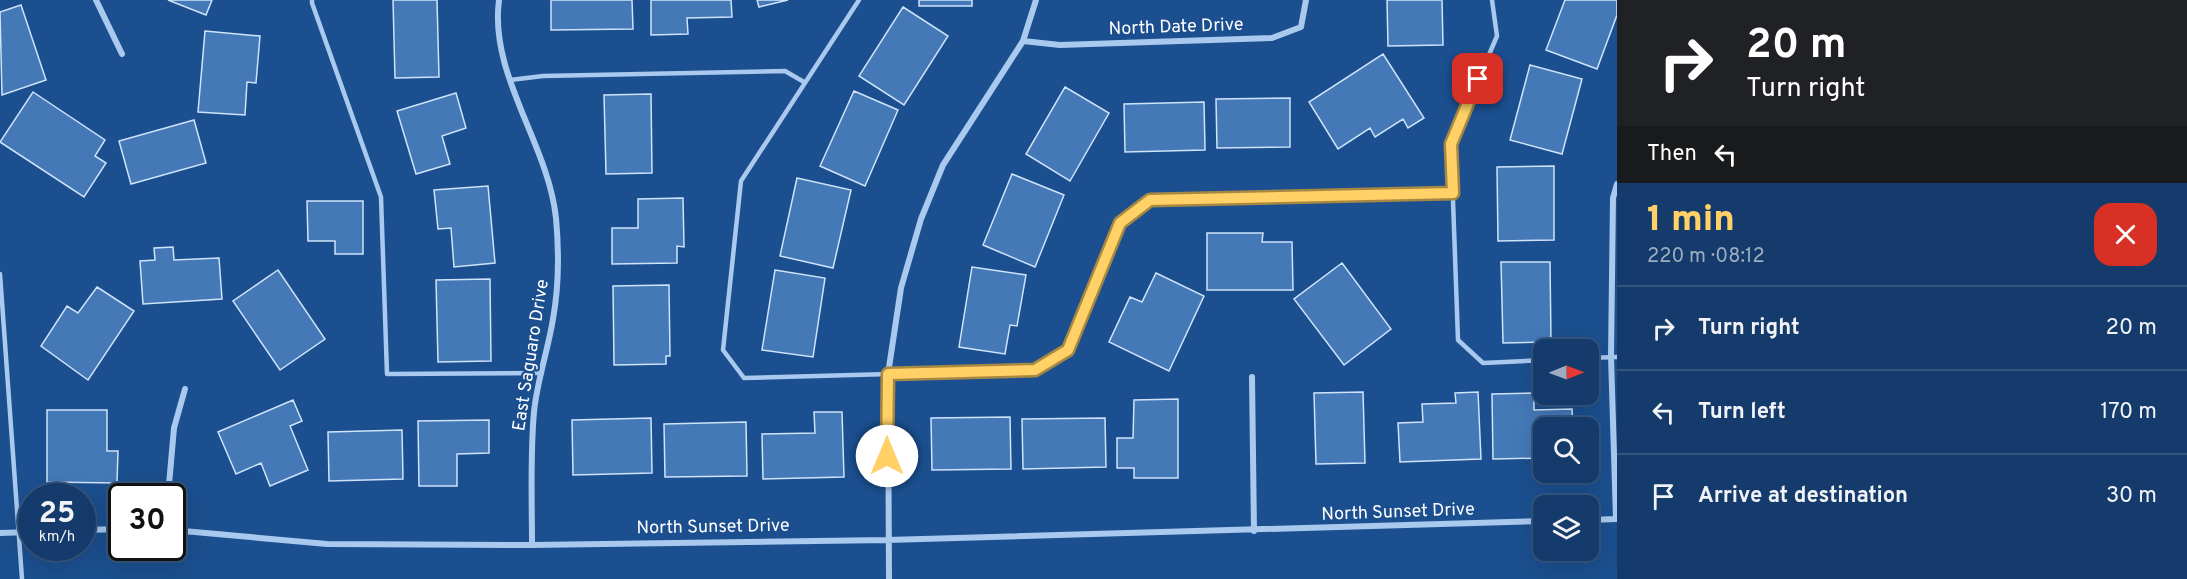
<!DOCTYPE html>
<meta charset="utf-8">
<style>
body{margin:0;font-family:Overpass,sans-serif;background:#1d4271;color:#f1f3f6;height:100vh;display:flex;flex-direction:column;font-size:22px;white-space:nowrap}
*{box-sizing:border-box;margin:0}
p{font-size:20px;color:#9dadc1}
.icon{flex:none;width:33px;height:33px;fill:none;stroke:currentColor;stroke-width:2;stroke-linecap:round;stroke-linejoin:round}
.map{position:relative;flex:1;overflow:hidden}
.drawer{display:flex;flex-direction:column;background:#143b6b;width:570px}
.drawer>*{flex:none}
.top-card{background:#202124;color:#fff;overflow:hidden}
.needle{width:39px;rotate:89deg}
.tools{position:absolute;left:1533px;top:339px;display:grid;gap:12px}
.tools a{display:grid;place-items:center;width:66px;height:66px;border-radius:12px;background:#143b6b;box-shadow:0 6px 24px #0002,0 0 0 2px #33557e;font-size:30px}
.speed{position:absolute;left:18px;top:483px;display:flex;gap:12px;font-size:30px;font-weight:700;text-align:center}
.speed>*{display:grid;place-content:center;width:78px;height:78px;border-radius:50%;background:#143b6b;box-shadow:0 6px 24px #0002,0 0 0 2px #33557e;line-height:1}
.speed small{font-size:15px;font-weight:400}
.speed .limit{border:3px solid #111;border-radius:9px;background:#fff;color:#111}
.pin{position:absolute;display:grid;place-items:center;width:51px;height:51px;color:#fff;margin:-26px;border-radius:12px;box-shadow:0 3px 9px #0006}
.me{position:absolute;width:66px;margin:-33px;rotate:0deg;stroke-linejoin:round;filter:drop-shadow(0 0 4px #0008)}
.turn{display:flex;align-items:center;gap:21px;height:126px;padding:0 30px;font-size:27px}
.turn .icon{width:78px;height:78px;stroke-width:2.5}
.turn b{display:block;font-size:42px;line-height:51px}
.then{display:flex;align-items:center;height:57px;padding:0 30px;background:#0003;gap:12px;font-size:22px}
.round{display:grid;place-items:center;flex:none;width:63px;height:63px;border-radius:18px;background:#1d4271}
.head{display:flex;align-items:center;justify-content:space-between;height:102px;padding:0 30px}
h1{font-size:36px;font-weight:800;line-height:45px;color:#ffd166}
ul{padding:0;list-style:none}
li{display:flex;align-items:center;gap:18px;height:84px;padding:0 30px;border-top:2px solid #33557e}
li div{flex:1}
li b{display:block;font-size:22px}
li em{font-style:normal}
main{display:flex;flex:1;min-height:0}
.map>svg:first-child{display:block}
</style>
<main>
<div class="map">
<svg width="1617" height="579" viewBox="0 0 1617 579">
<rect width="100%" height="100%" fill="#1b4f8f"/>
<path fill="#4478b7" stroke="#cfe3fa" stroke-width="1.5" d="M 168,0 L 212,0 L 206,15 Z
M 393,0 L 437,0 L 439,77 L 395,78 Z
M 551,0 L 632,0 L 633,29 L 551,30 Z
M 651,0 L 731,0 L 732,17 L 687,18 L 688,34 L 651,35 Z
M 757,0 L 788,0 L 759,7 Z
M 919,0 L 972,0 L 972,6 L 919,6 Z
M 1387,0 L 1442,0 L 1443,45 L 1388,46 Z
M 1565,0 L 1617,0 L 1617,15 L 1597,69 L 1546,50 Z
M 21,5 L 46,80 L 2,95 L 0,12 Z
M 903,7 L 948,36 L 904,105 L 859,76 Z
M 205,31 L 260,36 L 256,83 L 247,82 L 245,115 L 198,112 Z
M 1383,54 L 1424,118 L 1408,128 L 1403,119 L 1375,137 L 1370,128 L 1338,149 L 1309,102 Z
M 1530,65 L 1582,79 L 1562,154 L 1510,140 Z
M 1065,87 L 1109,113 L 1070,181 L 1026,154 Z
M 854,91 L 898,110 L 865,186 L 820,166 Z
M 33,92 L 105,140 L 95,156 L 106,163 L 84,197 L 0,142 Z
M 456,93 L 466,128 L 442,136 L 450,164 L 416,174 L 397,111 Z
M 651,94 L 652,173 L 606,174 L 604,95 Z
M 1290,98 L 1290,147 L 1217,148 L 1216,99 Z
M 1204,102 L 1205,150 L 1125,152 L 1124,104 Z
M 194,120 L 206,163 L 131,184 L 119,141 Z
M 1554,166 L 1554,240 L 1498,241 L 1497,167 Z
M 1012,174 L 1064,195 L 1035,267 L 983,245 Z
M 797,178 L 851,190 L 833,268 L 780,256 Z
M 488,186 L 495,263 L 454,267 L 451,228 L 438,229 L 434,190 Z
M 683,198 L 684,247 L 677,246 L 677,263 L 612,264 L 612,228 L 638,228 L 638,199 Z
M 307,201 L 363,201 L 363,254 L 335,254 L 335,241 L 308,241 Z
M 1207,233 L 1263,233 L 1262,242 L 1292,242 L 1293,290 L 1207,290 Z
M 173,247 L 174,260 L 219,258 L 222,299 L 143,304 L 140,261 L 155,260 L 154,248 Z
M 1501,262 L 1550,262 L 1551,342 L 1503,343 Z
M 1342,263 L 1391,329 L 1344,365 L 1294,299 Z
M 972,267 L 1026,275 L 1017,326 L 1010,325 L 1005,354 L 959,347 Z
M 278,270 L 325,339 L 280,370 L 233,301 Z
M 775,270 L 825,278 L 813,357 L 762,350 Z
M 1156,273 L 1204,296 L 1169,371 L 1109,342 L 1130,297 L 1142,302 Z
M 490,279 L 491,361 L 438,362 L 436,280 Z
M 669,285 L 670,356 L 666,356 L 666,364 L 614,365 L 613,286 Z
M 97,287 L 134,311 L 88,380 L 41,346 L 67,306 L 78,313 Z
M 1363,392 L 1365,463 L 1316,464 L 1314,393 Z
M 1478,392 L 1481,459 L 1400,462 L 1398,423 L 1423,422 L 1422,404 L 1456,403 L 1455,393 Z
M 1534,393 L 1534,410 L 1572,409 L 1573,428 L 1544,428 L 1544,458 L 1493,459 L 1492,394 Z
M 1178,399 L 1178,478 L 1134,478 L 1134,468 L 1117,468 L 1117,438 L 1133,438 L 1134,400 Z
M 293,400 L 302,421 L 290,426 L 308,470 L 270,486 L 261,463 L 236,474 L 218,432 Z
M 47,410 L 107,410 L 107,451 L 118,451 L 117,483 L 47,482 Z
M 814,412 L 842,412 L 844,477 L 763,479 L 762,434 L 815,433 Z
M 1010,417 L 1011,469 L 932,470 L 931,418 Z
M 651,418 L 652,473 L 573,475 L 572,420 Z
M 1105,418 L 1106,467 L 1023,469 L 1022,419 Z
M 489,420 L 489,453 L 457,454 L 457,486 L 419,486 L 418,421 Z
M 746,422 L 747,476 L 665,477 L 664,424 Z
M 402,430 L 403,479 L 329,481 L 328,432 Z"/>
<g fill="none" stroke-linecap="round" stroke-linejoin="round">
<path stroke="#a9c9ee" stroke-width="4.5" d="M 312,0 L 312,3 L 381,197 L 387,374 L 542,373
M 859,0 L 741,181 L 723,350 L 744,378 L 1035,370 L 1068,350 L 1121,223 L 1150,200 L 1453,193
M 1492,0 L 1497,36 L 1451,144 L 1458,340 L 1483,363 L 1544,360
M 510,80 L 543,76 L 785,71 L 804,82
M 0,274 L 22,579
M 1588,358 L 1617,357"/>
<path stroke="#a9c9ee" stroke-width="6" d="M 96,0 L 122,54
M 499,0 C 489,75 548,143 556,218 C 559,251 559,286 553,319 C 548,350 537,381 534,412 C 530,456 532,501 532,545
M 1023,41 L 1060,45 L 1272,38 L 1301,27 L 1306,0
M 1252,377 L 1254,531
M 168,496 L 174,428 L 185,389
M 1616,519 L 1611,357 L 1613,198 L 1617,184
M 1588,520 L 1617,519
M 82,530 L 122,529
M 172,530 L 327,544 L 532,545 L 887,540 L 1544,521
M 0,533 L 32,532
M 889,579 L 888,374 L 901,288 L 921,219 L 943,165 L 1023,41 L 1036,0"/>
</g>
<g fill="none" stroke-linecap="round" stroke-linejoin="round">
<g stroke="#a68842" stroke-width="15">
<path id="route" d="M 887,456 L 888,374 L 1035,370 L 1068,350 L 1120,223 L 1150,200 L 1453,193 L 1451,144 L 1478,79"/>
</g>
<use href="#route" stroke="#ffd166" stroke-width="10"/>
</g>
<g text-anchor="middle" stroke-width="4.5" stroke-linejoin="round" paint-order="stroke">
<g font-size="18" fill="#fff" stroke="#1b4f8f">
<text transform="translate(1176 26) rotate(-2)" y="6">North Date Drive</text>
<text transform="translate(530 355) rotate(-81)" y="6">East Saguaro Drive</text>
<text transform="translate(1398 511) rotate(-2)" y="6">North Sunset Drive</text>
<text transform="translate(713 526) rotate(-1)" y="6">North Sunset Drive</text>
</g>
</g>
</svg>
<div class="tools">
<a><svg class="needle" viewBox="-14 -14 28 28"><path d="M0-13l5 13h-10z" fill="#e53935"/><path d="M0 13l5-13h-10z" fill="#9dadc1"/></svg></a>
<a><svg class="icon" aria-label="search" viewBox="0 0 24 24"><circle cx="10" cy="10" r="6"/><path d="M15 15l6 6"/></svg></a>
<a><svg class="icon" aria-label="layers" viewBox="0 0 24 24"><path d="M12 4l9 5-9 5-9-5zM3 14l9 5 9-5"/></svg></a>
</div>
<div class="speed"><div>25<small>km/h</small></div><div class="limit">30</div></div>
<div class="pin" style="left:1478px;top:79px;background:#d93025"><svg class="icon" aria-label="arrive" viewBox="0 0 24 24"><path d="M6 21V4h12l-3 4 3 4H6"/></svg></div>
<svg class="me" style="left:887px;top:456px" viewBox="-20 -20 40 40"><circle r="19" fill="#fff"/><path d="M0-13L10 11 0 6-10 11z" fill="#ffd166"/></svg>
</div>
<section class="drawer">
<div class="top-card">
<div class="turn"><svg class="icon" aria-label="right" viewBox="0 0 24 24"><path d="M7 20v-9h11M14 6l5 5-5 5"/></svg><div><b>20 m</b>Turn right</div></div>
<div class="then">Then<svg class="icon" aria-label="left" viewBox="0 0 24 24"><path d="M17 20v-9H6M10 6l-5 5 5 5"/></svg></div>
</div>
<div class="head"><div><h1>1 min</h1><p>220 m · 08:12</p></div><a class="round" style="background:#d93025;color:#fff"><svg class="icon" aria-label="close" viewBox="0 0 24 24"><path d="M6 6l12 12M18 6L6 18"/></svg></a></div>
<ul>
<li><svg class="icon" aria-label="right" viewBox="0 0 24 24"><path d="M7 20v-9h11M14 6l5 5-5 5"/></svg><div><b>Turn right</b></div><em>20 m</em></li>
<li><svg class="icon" aria-label="left" viewBox="0 0 24 24"><path d="M17 20v-9H6M10 6l-5 5 5 5"/></svg><div><b>Turn left</b></div><em>170 m</em></li>
<li><svg class="icon" aria-label="arrive" viewBox="0 0 24 24"><path d="M6 21V4h12l-3 4 3 4H6"/></svg><div><b>Arrive at destination</b></div><em>30 m</em></li>
</ul>
</section>
</main>
